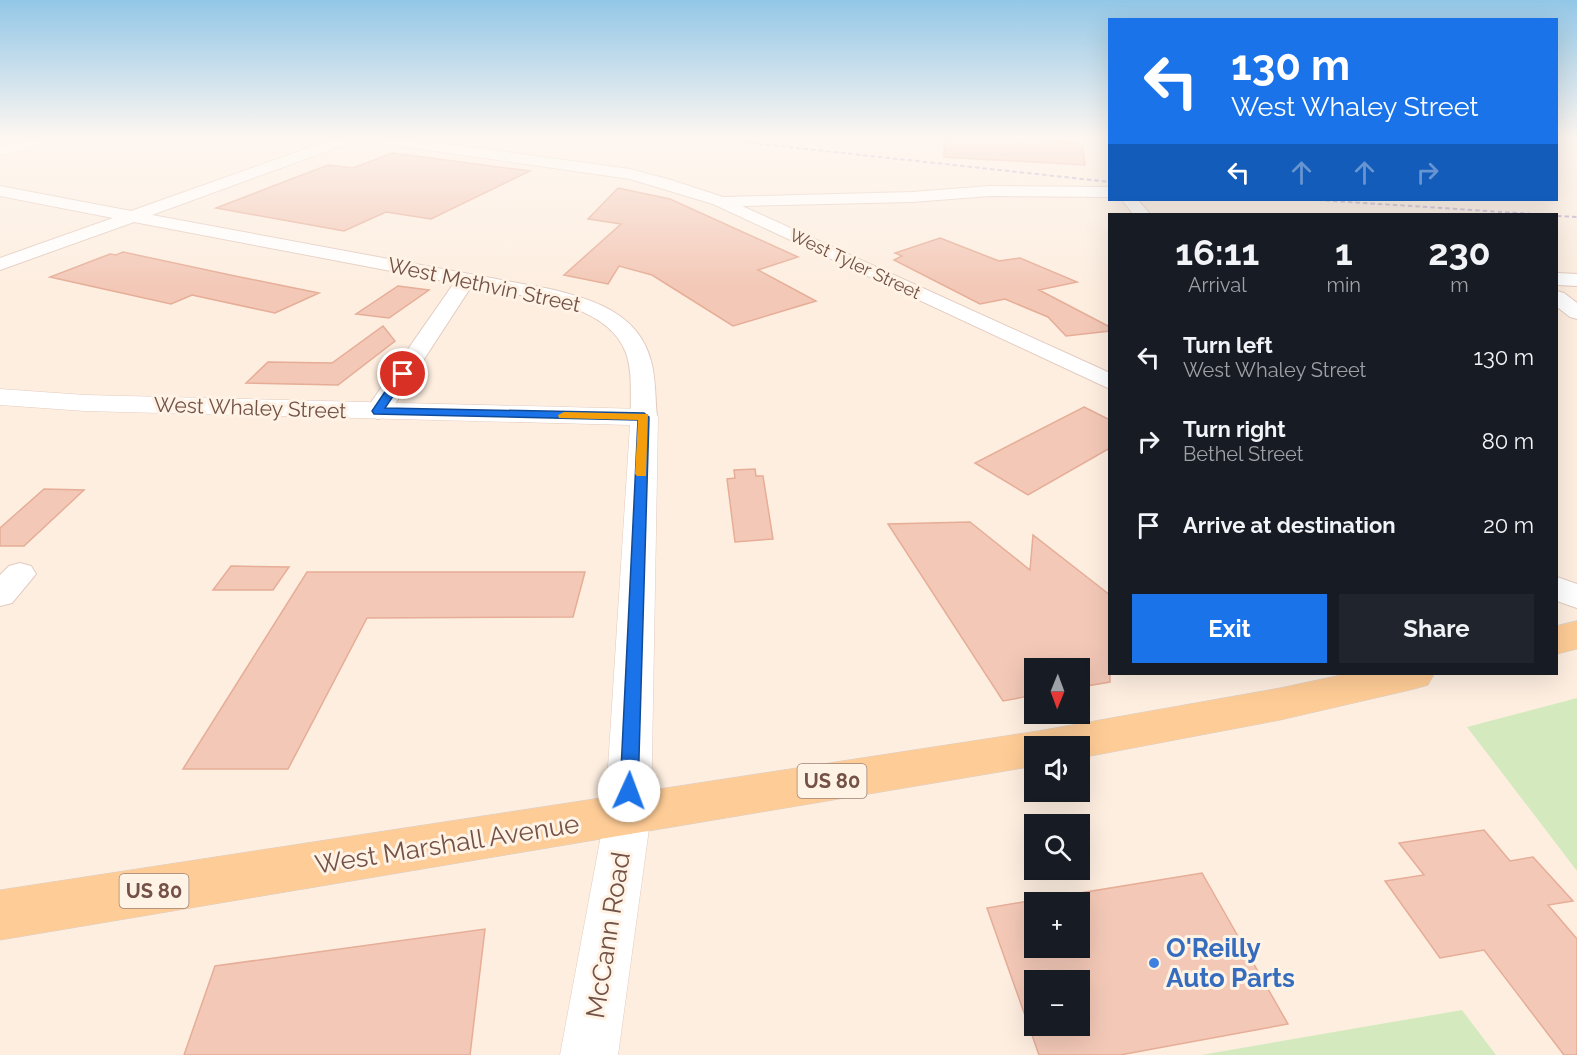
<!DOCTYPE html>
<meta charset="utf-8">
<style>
body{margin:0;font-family:Raleway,sans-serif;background:#20242c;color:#f1f3f6;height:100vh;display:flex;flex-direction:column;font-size:22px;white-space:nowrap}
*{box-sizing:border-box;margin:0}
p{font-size:20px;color:#9ea1a6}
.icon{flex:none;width:33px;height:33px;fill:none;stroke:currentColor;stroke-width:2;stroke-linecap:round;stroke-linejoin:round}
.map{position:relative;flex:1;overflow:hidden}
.panel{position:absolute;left:1108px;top:213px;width:450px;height:462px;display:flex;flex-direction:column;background:#171b24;border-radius:0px;box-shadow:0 6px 24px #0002}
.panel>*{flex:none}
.banner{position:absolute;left:1108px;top:18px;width:450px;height:183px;border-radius:0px;box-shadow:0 6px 24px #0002;background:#1a73e8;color:#fff;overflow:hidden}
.needle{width:39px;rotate:181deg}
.fabs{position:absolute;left:1024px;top:658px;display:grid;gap:12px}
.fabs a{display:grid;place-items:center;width:66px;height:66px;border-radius:0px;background:#171b24;box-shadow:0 6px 24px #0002;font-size:30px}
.pin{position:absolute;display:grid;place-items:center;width:51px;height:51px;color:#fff;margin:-26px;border:3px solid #fff;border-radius:50%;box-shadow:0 2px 6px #0007}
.me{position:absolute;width:66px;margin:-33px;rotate:2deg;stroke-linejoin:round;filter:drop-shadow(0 0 4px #0008)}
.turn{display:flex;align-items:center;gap:21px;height:126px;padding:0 24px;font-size:27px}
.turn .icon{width:78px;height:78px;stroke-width:2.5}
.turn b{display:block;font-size:42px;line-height:51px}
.lanes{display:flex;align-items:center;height:57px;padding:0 24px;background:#0003;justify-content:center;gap:30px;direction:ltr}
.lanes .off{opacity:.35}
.eta{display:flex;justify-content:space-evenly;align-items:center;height:102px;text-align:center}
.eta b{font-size:36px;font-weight:700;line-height:42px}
.button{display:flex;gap:12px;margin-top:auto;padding:12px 24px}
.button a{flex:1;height:69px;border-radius:0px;background:#1a73e8;color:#fff;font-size:24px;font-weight:700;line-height:69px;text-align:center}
.button a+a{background:#20242c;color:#f1f3f6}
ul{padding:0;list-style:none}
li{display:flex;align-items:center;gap:18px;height:84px;padding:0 24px}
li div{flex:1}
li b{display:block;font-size:22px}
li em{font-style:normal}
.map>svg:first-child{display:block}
</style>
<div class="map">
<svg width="1577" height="1055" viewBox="0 0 1577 1055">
<rect width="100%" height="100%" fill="#fdeee0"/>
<path fill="#d4eabe" d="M 1577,698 L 1577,871 L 1467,727 Z
M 1462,1010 L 1496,1055 L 1201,1055 Z"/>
<path fill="#f3c8b7" stroke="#e6ad97" stroke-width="1.5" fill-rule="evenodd" d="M 944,139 L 1012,139 L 1082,143 L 1085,165 L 944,157 Z
M 392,153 L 530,171 L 431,219 L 386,212 L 344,231 L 216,208 L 328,165 L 353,168 Z
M 618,188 L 670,199 L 798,257 L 758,270 L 816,301 L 733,326 L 652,275 L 619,266 L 608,284 L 564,275 L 621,224 L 588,219 Z
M 940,238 L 999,261 L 1020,258 L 1077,282 L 1039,290 L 1110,327 L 1110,331 L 1066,336 L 1048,317 L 1005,299 L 980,304 L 894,260 L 902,256 L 895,253 Z
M 123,252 L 235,276 L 319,293 L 275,313 L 192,295 L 171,304 L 50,277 L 110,254 L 116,255 Z
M 398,286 L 429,290 L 389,318 L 356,314 Z
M 383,326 L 395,341 L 338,385 L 246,383 L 268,362 L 332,363 Z
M 1084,407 L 1110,420 L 1110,448 L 1028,495 L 975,463 Z
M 755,469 L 756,476 L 763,476 L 773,539 L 735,542 L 727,479 L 735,478 L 734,470 Z
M 44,489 L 84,490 L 24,546 L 0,546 L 0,528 Z
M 970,522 L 1030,570 L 1033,535 L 1110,595 L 1110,682 L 1080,687 L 1080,669 L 1035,669 L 1035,695 L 1003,701 L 888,524 Z
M 231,566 L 289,567 L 273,590 L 213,590 Z
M 307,572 L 585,572 L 573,617 L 367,618 L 288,769 L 183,769 Z
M 1484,830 L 1510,861 L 1533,857 L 1573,901 L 1548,905 L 1577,939 L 1577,1055 L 1564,1055 L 1484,950 L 1440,958 L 1385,881 L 1424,875 L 1399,843 Z
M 1202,873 L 1288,1024 L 1120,1055 L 1039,1055 L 987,908 L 1035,900 L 1035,948 L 1080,948 L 1080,893 ZM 1035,981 L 1080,981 L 1080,1026 L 1035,1026 Z
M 485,929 L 470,1055 L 184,1055 L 215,966 Z"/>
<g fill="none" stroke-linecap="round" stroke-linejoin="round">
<g stroke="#e3cbbf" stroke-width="2">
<path id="minor" d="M 333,139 L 354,139 L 352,142 L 152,215 L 550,289 C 592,299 639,313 651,361 C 656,379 655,398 657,417 L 653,422 L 644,425 L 635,422 L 631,417 C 630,396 633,373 626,353 C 607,300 519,296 471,287 L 387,416 L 378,419 L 369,416 L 365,411 L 454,283 L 134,222 L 0,270 L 0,258 L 113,218 L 0,196 L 0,186 L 131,211 Z
M 372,139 L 411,139 L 630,169 L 671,180 L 723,197 L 912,192 L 990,186 L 1110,187 L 1110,197 L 990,196 L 912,202 L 742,206 L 1110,373 L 1110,389 L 713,204 L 630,179 L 379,143 Z
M 1122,200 L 1138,200 L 1150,214 L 1133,214 Z
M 1557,273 L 1577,274 L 1577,286 L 1557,285 Z
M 1557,291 L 1564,293 L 1577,303 L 1577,319 L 1570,317 L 1557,307 Z
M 20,563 L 31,566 L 36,574 L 12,603 L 0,606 L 0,575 L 9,566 Z
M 1557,577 L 1577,584 L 1577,608 L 1557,601 Z"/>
</g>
<g stroke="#e3cbbf" stroke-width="1">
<path id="tertiary" d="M 0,389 L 85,395 L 644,409 L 654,411 L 658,417 L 651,814 L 618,1055 L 560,1055 L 605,814 L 630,425 L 85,411 L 0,405 Z"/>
</g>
<g stroke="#e8ccbb" stroke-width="1">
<path id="secondary" d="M 25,139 L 50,139 L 48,142 L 0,156 L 0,146 Z"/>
</g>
<g stroke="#d8cfcb" stroke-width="1">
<path id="primary" d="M 1577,621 L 1577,649 L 1557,654 L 1557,626 Z
M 1346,674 L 1434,674 L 1428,685 L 1414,689 L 1280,720 L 1080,758 L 1080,747 L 1035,747 L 1035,766 L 0,940 L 0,890 L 1038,731 L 1280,688 Z"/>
</g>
<use href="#minor" fill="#fff" fill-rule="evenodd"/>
<use href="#tertiary" fill="#fff" fill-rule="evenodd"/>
<use href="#secondary" fill="#fff" fill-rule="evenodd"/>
<use href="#primary" fill="#fecc96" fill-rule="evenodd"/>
<path stroke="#b09fc5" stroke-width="2" stroke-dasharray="4.5 3" stroke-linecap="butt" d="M 714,139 L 1110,182
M 1318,200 L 1534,214
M 1557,216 L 1577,217"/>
</g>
<linearGradient id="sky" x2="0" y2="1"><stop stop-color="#93c7e7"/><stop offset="0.48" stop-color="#fef7f1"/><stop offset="1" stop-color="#fef7f1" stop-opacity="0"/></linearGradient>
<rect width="1577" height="287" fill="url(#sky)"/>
<path fill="#1a73e8" stroke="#114b97" stroke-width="1.5" d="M 403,370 L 408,374 L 385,408 L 644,413 L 649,417 L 638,791 L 636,796 L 629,799 L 622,796 L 620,791 L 638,420 L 374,414 L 372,411 L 399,371 Z"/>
<path fill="#f59e0b" d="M 564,412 L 648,414 L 646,476 L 637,476 L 635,474 L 638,420 L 559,418 L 558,415 Z"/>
<circle fill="#3f7fe0" stroke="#fff3e6" stroke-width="2" cx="1154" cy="963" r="6"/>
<g text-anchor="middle" stroke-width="6" stroke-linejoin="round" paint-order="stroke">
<g font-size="18" fill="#745247" stroke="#fff3e6">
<text transform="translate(855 264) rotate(25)" y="6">West Tyler Street</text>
</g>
<g fill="#fff3e6" stroke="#9e8277" stroke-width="1.5">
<rect x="797.5" y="764" width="69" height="34" rx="4.5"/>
<rect x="119.5" y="874" width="69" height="34" rx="4.5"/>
</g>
<g font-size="20" font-weight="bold" fill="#745247">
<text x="832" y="788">US 80</text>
<text x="154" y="898">US 80</text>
</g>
<g font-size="21" fill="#745247" stroke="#fff3e6">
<text transform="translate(484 285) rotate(12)" y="7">West Methvin Street</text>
<text transform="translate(250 408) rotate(2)" y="7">West Whaley Street</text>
</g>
<g font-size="26" fill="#745247" stroke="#fff3e6">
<text transform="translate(447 844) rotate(-9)" y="9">West Marshall Avenue</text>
<text transform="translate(608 935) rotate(-81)" y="9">McCann Road</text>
</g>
<g font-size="26" font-weight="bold" fill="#366cbe" stroke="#fff3e6" text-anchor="start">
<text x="1166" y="957">O'Reilly<tspan x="1166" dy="30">Auto Parts</tspan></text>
</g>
</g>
</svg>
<div class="fabs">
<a><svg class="needle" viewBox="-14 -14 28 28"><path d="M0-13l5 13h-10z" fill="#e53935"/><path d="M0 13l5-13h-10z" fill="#9ea1a6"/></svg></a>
<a><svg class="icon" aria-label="sound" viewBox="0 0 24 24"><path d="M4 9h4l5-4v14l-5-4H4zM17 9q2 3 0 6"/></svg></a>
<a><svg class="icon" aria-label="search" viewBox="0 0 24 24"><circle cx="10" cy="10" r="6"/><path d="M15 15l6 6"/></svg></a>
<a>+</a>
<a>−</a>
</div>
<div class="pin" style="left:403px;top:374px;background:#d93025"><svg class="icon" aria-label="arrive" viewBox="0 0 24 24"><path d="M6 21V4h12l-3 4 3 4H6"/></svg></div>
<svg class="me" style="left:629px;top:791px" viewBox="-20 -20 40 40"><circle r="19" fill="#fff"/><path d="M0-13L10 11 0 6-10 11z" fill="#1a73e8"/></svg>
<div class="banner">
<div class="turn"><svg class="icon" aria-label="left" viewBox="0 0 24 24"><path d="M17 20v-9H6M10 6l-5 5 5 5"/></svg><div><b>130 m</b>West Whaley Street</div></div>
<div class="lanes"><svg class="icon" aria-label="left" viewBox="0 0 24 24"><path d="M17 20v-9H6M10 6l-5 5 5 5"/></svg><svg class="icon off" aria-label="ahead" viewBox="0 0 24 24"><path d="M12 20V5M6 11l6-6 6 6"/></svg><svg class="icon off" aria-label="ahead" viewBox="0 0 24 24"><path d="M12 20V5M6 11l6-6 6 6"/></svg><svg class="icon off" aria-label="right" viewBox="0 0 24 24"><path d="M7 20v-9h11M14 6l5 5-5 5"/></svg></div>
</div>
<section class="panel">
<div class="eta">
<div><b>16:11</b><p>Arrival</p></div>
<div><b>1</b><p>min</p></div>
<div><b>230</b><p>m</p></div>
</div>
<ul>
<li><svg class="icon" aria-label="left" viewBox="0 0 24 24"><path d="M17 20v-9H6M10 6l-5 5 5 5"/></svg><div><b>Turn left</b><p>West Whaley Street</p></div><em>130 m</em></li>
<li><svg class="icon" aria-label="right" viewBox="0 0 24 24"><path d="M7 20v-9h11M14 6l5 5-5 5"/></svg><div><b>Turn right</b><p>Bethel Street</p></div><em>80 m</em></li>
<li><svg class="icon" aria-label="arrive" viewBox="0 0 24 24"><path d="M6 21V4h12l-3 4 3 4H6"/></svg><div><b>Arrive at destination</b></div><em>20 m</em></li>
</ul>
<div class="button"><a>Exit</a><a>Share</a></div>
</section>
</div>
